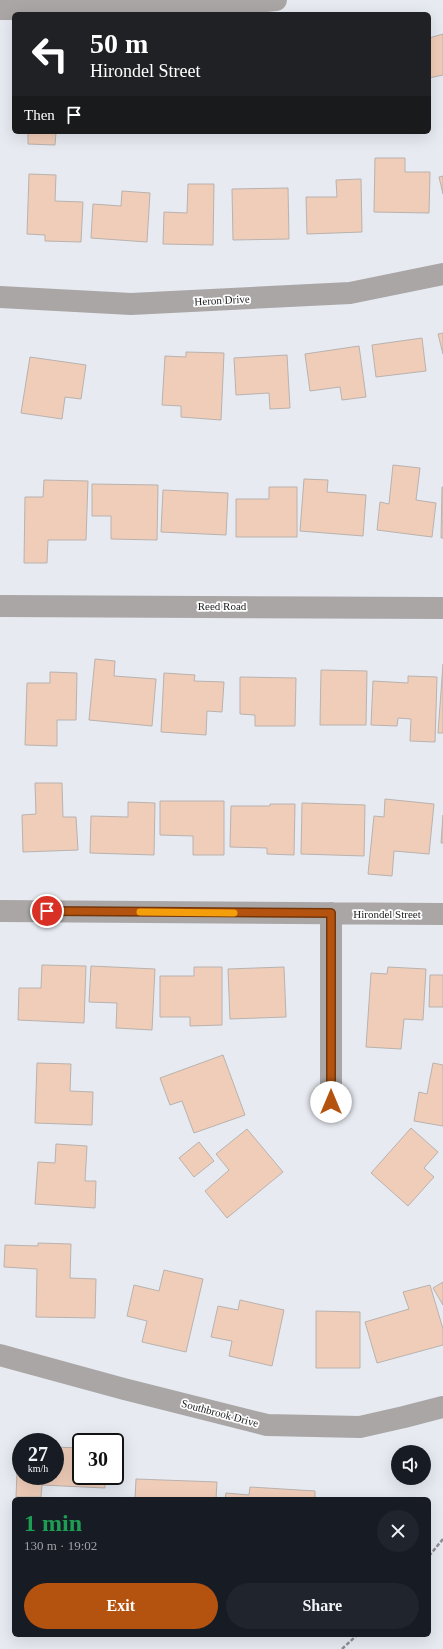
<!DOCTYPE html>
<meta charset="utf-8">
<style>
body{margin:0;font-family:Georgia,serif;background:#20242c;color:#f1f3f6;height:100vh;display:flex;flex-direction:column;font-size:15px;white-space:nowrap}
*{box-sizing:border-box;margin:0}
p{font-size:13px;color:#9ea1a6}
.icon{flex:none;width:22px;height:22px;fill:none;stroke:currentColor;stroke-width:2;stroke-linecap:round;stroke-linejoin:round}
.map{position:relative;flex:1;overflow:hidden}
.drawer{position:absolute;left:12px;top:1497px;width:419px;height:140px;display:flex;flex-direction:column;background:#171b24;border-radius:6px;box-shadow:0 4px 16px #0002}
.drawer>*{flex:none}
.top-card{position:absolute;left:12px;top:12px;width:419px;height:122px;border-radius:6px;box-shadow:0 4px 16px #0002;background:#202124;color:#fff;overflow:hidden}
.controls{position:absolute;left:391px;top:1445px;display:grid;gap:8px}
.controls a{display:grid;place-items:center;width:40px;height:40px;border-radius:50%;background:#171b24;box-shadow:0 4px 16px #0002;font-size:20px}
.speed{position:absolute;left:12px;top:1433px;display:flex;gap:8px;font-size:20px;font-weight:700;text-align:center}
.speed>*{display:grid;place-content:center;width:52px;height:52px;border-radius:50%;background:#171b24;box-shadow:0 4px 16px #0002;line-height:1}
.speed small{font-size:10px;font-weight:400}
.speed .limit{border:2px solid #111;border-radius:6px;background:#fff;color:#111}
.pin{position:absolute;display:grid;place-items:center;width:34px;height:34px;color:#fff;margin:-17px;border:2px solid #fff;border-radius:50%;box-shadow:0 1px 4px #0007}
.me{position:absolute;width:44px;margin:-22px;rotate:0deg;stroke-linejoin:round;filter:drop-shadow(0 0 3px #0008)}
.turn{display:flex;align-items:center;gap:14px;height:84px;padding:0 12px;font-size:18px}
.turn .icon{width:52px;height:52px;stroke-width:2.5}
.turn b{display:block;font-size:28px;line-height:34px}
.then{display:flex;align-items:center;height:38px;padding:0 12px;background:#0003;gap:8px;font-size:15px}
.round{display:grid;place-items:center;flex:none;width:42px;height:42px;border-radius:21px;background:#20242c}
.head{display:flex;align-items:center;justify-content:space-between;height:68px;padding:0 12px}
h1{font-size:24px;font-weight:800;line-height:30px;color:#1e9e55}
.button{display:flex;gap:8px;margin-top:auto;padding:8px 12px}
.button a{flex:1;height:46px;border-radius:24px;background:#b45310;color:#fff;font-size:16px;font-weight:800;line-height:46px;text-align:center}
.button a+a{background:#20242c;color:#f1f3f6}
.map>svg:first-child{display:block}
</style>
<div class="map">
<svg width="443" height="1649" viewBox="0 0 443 1649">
<rect width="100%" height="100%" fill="#e7eaf1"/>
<path fill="#f0cdb9" stroke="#b9b2ae" d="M 443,34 L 443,75 L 429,78 L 429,38 Z
M 28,132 L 56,132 L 55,145 L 28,144 Z
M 375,158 L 405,158 L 405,172 L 430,172 L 429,213 L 374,212 Z
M 29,174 L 56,175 L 55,201 L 83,202 L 81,242 L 45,241 L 45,235 L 27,234 Z
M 443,176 L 443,194 L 439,177 Z
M 361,179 L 362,232 L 307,234 L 306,197 L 337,197 L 336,180 Z
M 188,184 L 214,184 L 213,245 L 163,244 L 164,212 L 187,213 Z
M 288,188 L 289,239 L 233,240 L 232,189 Z
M 122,191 L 150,193 L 147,242 L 91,238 L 93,204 L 121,206 Z
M 443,333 L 443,354 L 438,334 Z
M 422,338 L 426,371 L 376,377 L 372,345 Z
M 359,346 L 366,397 L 342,400 L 340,387 L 310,391 L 305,354 Z
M 186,352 L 224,353 L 221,420 L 181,417 L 181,406 L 162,405 L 165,356 L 186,357 Z
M 287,355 L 290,408 L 270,409 L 269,393 L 236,395 L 234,358 Z
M 30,357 L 86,365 L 81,399 L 65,397 L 62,419 L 21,413 Z
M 393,465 L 420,468 L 416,500 L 436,503 L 432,537 L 377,530 L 380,502 L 389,504 Z
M 304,479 L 328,480 L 327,492 L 366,495 L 363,536 L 300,531 Z
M 44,480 L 88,481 L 86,540 L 48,540 L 47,563 L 24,563 L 25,497 L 43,497 Z
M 92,484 L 158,485 L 157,540 L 111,539 L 111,516 L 92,516 Z
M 269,487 L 297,487 L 297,537 L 236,537 L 236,499 L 269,499 Z
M 442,487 L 443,487 L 443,538 L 441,538 Z
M 163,490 L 228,493 L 226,535 L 161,532 Z
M 95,659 L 115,661 L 114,676 L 156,679 L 152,726 L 89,720 Z
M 443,664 L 443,733 L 438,733 Z
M 321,670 L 367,671 L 366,725 L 320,725 Z
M 50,672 L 77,673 L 76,720 L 57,720 L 57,746 L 25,745 L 27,683 L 50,683 Z
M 164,673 L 195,675 L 194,681 L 224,682 L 222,712 L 207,711 L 206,735 L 161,732 Z
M 408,676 L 437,677 L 435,742 L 410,741 L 411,719 L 398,718 L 397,726 L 371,725 L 373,681 L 408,683 Z
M 240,677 L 296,678 L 295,726 L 255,726 L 255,715 L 240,714 Z
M 35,783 L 62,783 L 63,817 L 76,817 L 78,850 L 23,852 L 22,815 L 36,814 Z
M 385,799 L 434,804 L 429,854 L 394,851 L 392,876 L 368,874 L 374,816 L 384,817 Z
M 160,801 L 224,801 L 224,855 L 193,855 L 193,836 L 160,835 Z
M 128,802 L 155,803 L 154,855 L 90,853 L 91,816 L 128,817 Z
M 302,803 L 365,805 L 364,856 L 301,854 Z
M 270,804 L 295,804 L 294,855 L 267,854 L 267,848 L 230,847 L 231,806 L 270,806 Z
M 443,815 L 443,843 L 441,843 Z
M 42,965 L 86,966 L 84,1023 L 18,1020 L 19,988 L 41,988 Z
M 91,966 L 155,969 L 152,1030 L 116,1028 L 117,1003 L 89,1002 Z
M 194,967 L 222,967 L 222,1025 L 190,1026 L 190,1017 L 160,1017 L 160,976 L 194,976 Z
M 284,967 L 286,1017 L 230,1019 L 228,969 Z
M 388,967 L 426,969 L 423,1020 L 404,1019 L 401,1049 L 366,1047 L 371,973 L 387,974 Z
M 430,975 L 443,975 L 443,1007 L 429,1007 Z
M 223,1055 L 245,1115 L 194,1133 L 182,1101 L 170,1105 L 160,1078 Z
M 37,1063 L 71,1064 L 70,1091 L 93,1092 L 92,1125 L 35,1123 Z
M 433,1063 L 443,1065 L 443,1126 L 414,1121 L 419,1092 L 427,1094 Z
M 411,1128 L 438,1152 L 424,1168 L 434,1177 L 408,1206 L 371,1173 Z
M 247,1129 L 283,1172 L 227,1218 L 205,1191 L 229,1170 L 216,1154 Z
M 199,1142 L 214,1161 L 194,1177 L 179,1158 Z
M 56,1144 L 87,1146 L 85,1181 L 96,1181 L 95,1208 L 35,1204 L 38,1162 L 55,1163 Z
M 38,1243 L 71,1244 L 70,1278 L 96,1279 L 95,1318 L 36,1317 L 37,1269 L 4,1267 L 5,1245 L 38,1246 Z
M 164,1270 L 203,1279 L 186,1352 L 142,1342 L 147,1321 L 127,1316 L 134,1285 L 159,1291 Z
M 443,1282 L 443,1305 L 433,1288 Z
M 430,1285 L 443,1329 L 443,1345 L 377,1363 L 365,1322 L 409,1309 L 403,1292 Z
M 240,1300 L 284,1310 L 272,1366 L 229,1356 L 232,1341 L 211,1337 L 218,1306 L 238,1310 Z
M 316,1311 L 360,1312 L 360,1368 L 316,1368 Z
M 18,1446 L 21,1446 L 21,1476 L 55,1476 L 55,1447 L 81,1448 L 81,1476 L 105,1476 L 105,1488 L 42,1485 L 41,1497 L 16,1497 Z
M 136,1479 L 217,1482 L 216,1499 L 135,1499 Z
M 250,1487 L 315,1491 L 315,1499 L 225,1499 L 226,1493 L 249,1495 Z"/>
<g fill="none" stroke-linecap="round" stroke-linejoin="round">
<path stroke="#8d8f94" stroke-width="2.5" stroke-dasharray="4 2" stroke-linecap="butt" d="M 429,1556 L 443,1539
M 342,1649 L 357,1635"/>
<path stroke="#a9a6a5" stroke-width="22" d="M 0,9 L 171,10 L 276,0
M 0,297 L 131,304 L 350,293 L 443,274
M 0,606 L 443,608
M 0,911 L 443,914
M 331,913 L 331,1102
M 0,1355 L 124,1389 L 267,1425 L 360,1427 L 404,1417 L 443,1407"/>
</g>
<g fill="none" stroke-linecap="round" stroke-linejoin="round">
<g stroke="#75360a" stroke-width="10">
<path id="route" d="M 47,911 L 331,913 L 331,1102"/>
</g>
<use href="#route" stroke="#b45310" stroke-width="7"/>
<path stroke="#f59e0b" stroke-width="7" d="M 140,912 L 234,913"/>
</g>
<g text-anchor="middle" stroke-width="3.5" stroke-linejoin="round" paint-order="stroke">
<g font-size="11" fill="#191a1c" stroke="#fff">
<text transform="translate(222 300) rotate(-3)" y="4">Heron Drive</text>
<text x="222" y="610">Reed Road</text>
<text x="387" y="918">Hirondel Street</text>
<text transform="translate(220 1413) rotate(15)" y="4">Southbrook Drive</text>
</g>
</g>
</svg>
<div class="controls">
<a><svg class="icon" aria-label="sound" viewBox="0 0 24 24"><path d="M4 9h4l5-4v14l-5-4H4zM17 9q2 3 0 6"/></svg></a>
</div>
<div class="speed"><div>27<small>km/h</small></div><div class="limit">30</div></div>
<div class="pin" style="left:47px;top:911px;background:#d93025"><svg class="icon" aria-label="arrive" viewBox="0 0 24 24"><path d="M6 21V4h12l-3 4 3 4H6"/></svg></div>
<svg class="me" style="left:331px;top:1102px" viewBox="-20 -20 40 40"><circle r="19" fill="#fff"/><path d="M0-13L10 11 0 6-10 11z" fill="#b45310"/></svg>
<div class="top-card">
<div class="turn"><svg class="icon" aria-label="left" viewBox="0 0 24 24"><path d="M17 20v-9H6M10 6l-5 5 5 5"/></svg><div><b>50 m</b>Hirondel Street</div></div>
<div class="then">Then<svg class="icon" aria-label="arrive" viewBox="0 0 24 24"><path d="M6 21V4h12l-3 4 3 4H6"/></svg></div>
</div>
<section class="drawer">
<div class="head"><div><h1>1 min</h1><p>130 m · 19:02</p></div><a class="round"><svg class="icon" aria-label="close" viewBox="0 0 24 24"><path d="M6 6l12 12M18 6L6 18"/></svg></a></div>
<div class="button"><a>Exit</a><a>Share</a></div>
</section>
</div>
